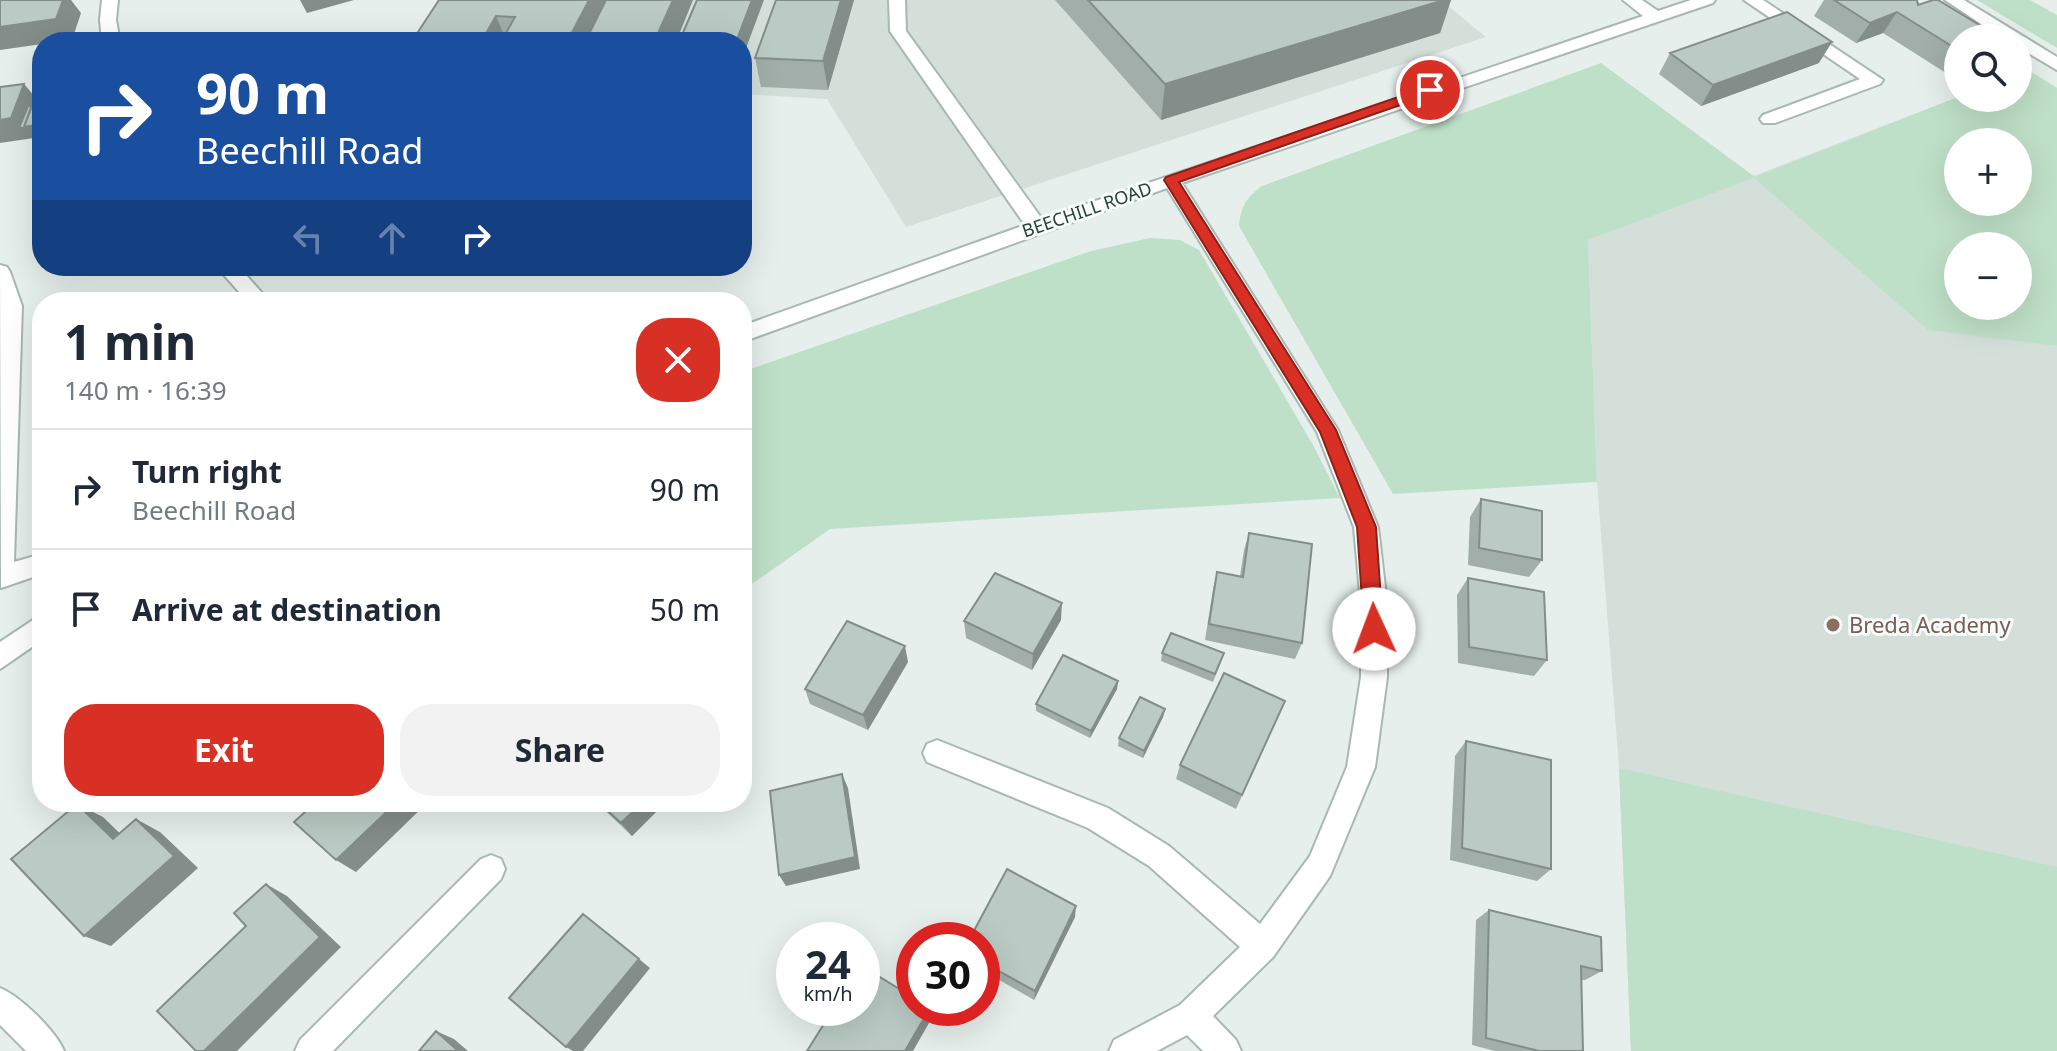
<!DOCTYPE html>
<meta charset="utf-8">
<style>
body{margin:0;font-family:"Noto Sans",sans-serif;background:#f2f2f3;color:#1f2937;height:100vh;display:flex;flex-direction:column;font-size:30px;white-space:nowrap}
*{box-sizing:border-box;margin:0}
p{font-size:26px;color:#747a83}
.icon{flex:none;width:44px;height:44px;fill:none;stroke:currentColor;stroke-width:2;stroke-linecap:round;stroke-linejoin:round}
.map{position:relative;flex:1;overflow:hidden}
.panel{position:absolute;left:32px;top:292px;width:720px;height:520px;display:flex;flex-direction:column;background:#fff;border-radius:32px;box-shadow:0 8px 32px #0002}
.panel>*{flex:none}
.top-card{position:absolute;left:32px;top:32px;width:720px;height:244px;border-radius:32px;box-shadow:0 8px 32px #0002;background:#1a4fa0;color:#fff;overflow:hidden}
.buttons{position:absolute;left:1944px;top:24px;display:grid;gap:16px}
.buttons a{display:grid;place-items:center;width:88px;height:88px;border-radius:50%;background:#fff;box-shadow:0 8px 32px #0002;font-size:40px}
.speed{position:absolute;left:776px;top:922px;display:flex;gap:16px;font-size:40px;font-weight:700;text-align:center}
.speed>*{display:grid;place-content:center;width:104px;height:104px;border-radius:50%;background:#fff;box-shadow:0 8px 32px #0002;line-height:1}
.speed small{font-size:20px;font-weight:400}
.speed .limit{border:12px solid #d22;background:#fff;color:#111}
.pin{position:absolute;display:grid;place-items:center;width:68px;height:68px;color:#fff;margin:-34px;border:4px solid #fff;border-radius:50%;box-shadow:0 2px 8px #0007}
.me{position:absolute;width:88px;margin:-44px;rotate:358deg;stroke-linejoin:round;filter:drop-shadow(0 0 6px #0008)}
.turn{display:flex;align-items:center;gap:28px;height:168px;padding:0 32px;font-size:36px}
.turn .icon{width:104px;height:104px;stroke-width:2.5}
.turn b{display:block;font-size:56px;line-height:68px}
.lanes{display:flex;align-items:center;height:76px;padding:0 32px;background:#0003;justify-content:center;gap:40px;direction:ltr}
.lanes .off{opacity:.35}
.round{display:grid;place-items:center;flex:none;width:84px;height:84px;border-radius:32px;background:#f2f2f3}
.head{display:flex;align-items:center;justify-content:space-between;height:136px;padding:0 32px}
h1{font-size:48px;font-weight:700;line-height:60px}
.button{display:flex;gap:16px;margin-top:auto;padding:16px 32px}
.button a{flex:1;height:92px;border-radius:32px;background:#d93025;color:#fff;font-size:32px;font-weight:700;line-height:92px;text-align:center}
.button a+a{background:#f2f2f3;color:#1f2937}
ul{padding:0;list-style:none}
li{display:flex;align-items:center;gap:24px;height:120px;padding:0 32px;border-top:2px solid #e0e1e3}
li div{flex:1}
li b{display:block;font-size:30px}
li em{font-style:normal}
.map>svg:first-child{display:block}
</style>
<div class="map">
<svg width="2057" height="1051" viewBox="0 0 2057 1051">
<rect width="100%" height="100%" fill="#e6efeb"/>
<path fill="#d4dfda" fill-rule="evenodd" d="M 457,0 L 1441,0 L 1486,37 L 906,227 L 827,99 L 742,94 L 742,42 L 430,42 Z
M 2028,70 L 2057,88 L 2057,1051 L 1631,1051 L 1619,768 L 1597,482 L 1588,240 L 1958,97 L 2018,98 L 2018,74 ZM 1958,142 L 2018,142 L 2018,202 L 1958,202 ZM 1958,246 L 2018,246 L 2018,306 L 1958,306 Z"/>
<path fill="#bfe0c8" fill-rule="evenodd" d="M 1977,0 L 2030,0 L 2057,15 L 2057,48 Z
M 1601,63 L 1755,177 L 1958,97 L 2018,98 L 2018,74 L 2028,70 L 2057,88 L 2057,346 L 1928,330 L 1754,178 L 1588,240 L 1597,482 L 1393,494 L 1239,226 C 1241,206 1246,198 1262,186 ZM 1958,142 L 2018,142 L 2018,202 L 1958,202 ZM 1958,246 L 2018,246 L 2018,306 L 1958,306 Z
M 1150,238 L 1180,240 L 1199,250 L 1313,445 L 1340,498 L 830,529 L 742,591 L 742,372 L 1091,251 Z
M 1619,768 L 2057,867 L 2057,1051 L 1631,1051 Z"/>
<g fill="none" stroke-linecap="round" stroke-linejoin="round">
<g stroke="#a8b8b2" stroke-width="4">
<path id="minor" d="M 102,0 L 118,0 L 116,20 L 120,42 L 102,42 L 100,20 Z
M 889,0 L 905,0 L 906,31 L 1042,219 L 1643,16 L 1623,0 L 1642,0 L 1658,11 L 1691,0 L 1715,0 L 1713,3 L 1182,183 L 1338,430 L 1378,527 L 1387,604 L 1387,677 L 1375,767 L 1330,876 L 1273,957 L 1213,1016 L 1236,1040 L 1241,1051 L 1203,1051 L 1187,1035 L 1157,1051 L 1109,1051 L 1114,1040 L 1180,1005 L 1240,947 L 1149,866 L 1088,828 L 927,762 L 923,753 L 927,744 L 937,740 L 1108,808 L 1169,846 L 1260,924 L 1310,856 L 1347,767 L 1361,677 L 1361,604 L 1354,527 L 1317,432 L 1167,188 L 742,342 L 742,326 L 1025,225 L 890,31 Z
M 1744,0 L 1763,0 L 1883,80 L 1880,84 L 1775,123 L 1763,123 L 1760,119 L 1763,115 L 1860,79 Z
M 1945,0 L 1964,0 L 2057,57 L 2057,70 L 2018,47 L 2018,38 L 2002,38 Z
M 0,265 L 7,267 L 10,272 L 22,306 L 14,562 L 42,554 L 42,574 L 1,588 Z
M 216,266 L 238,266 L 270,302 L 248,302 Z
M 42,614 L 42,640 L 0,669 L 0,642 Z
M 491,855 L 501,859 L 505,869 L 501,879 L 333,1051 L 295,1051 L 300,1040 L 481,859 Z
M 0,988 C 20,996 56,1031 64,1051 L 26,1051 L 0,1025 Z"/>
</g>
<use href="#minor" fill="#fff" fill-rule="evenodd"/>
</g>
<path fill="#a1aea9" d="M 439,0 L 676,42 L 413,42 L 412,41 Z
M 854,0 L 828,90 L 761,87 L 755,58 Z
M 1055,0 L 1451,0 L 1440,33 L 1161,120 Z
M 1824,0 L 1917,0 L 1918,5 L 1958,38 L 1958,69 L 1946,73 L 1883,33 L 1856,43 L 1814,16 Z
M 1670,53 L 1819,63 L 1701,106 L 1659,74 Z
M 1481,499 L 1542,560 L 1529,577 L 1468,565 L 1470,517 Z
M 1249,533 L 1302,643 L 1295,659 L 1205,640 L 1213,589 L 1217,572 L 1240,576 L 1244,550 Z
M 1468,578 L 1547,660 L 1534,676 L 1458,663 L 1457,595 Z
M 1061,620 L 1032,670 L 966,638 L 964,621 Z
M 1162,653 L 1221,662 L 1213,682 L 1161,661 Z
M 908,662 L 868,730 L 810,704 L 805,689 Z
M 1118,681 L 1117,689 L 1090,738 L 1036,711 L 1036,704 Z
M 1285,701 L 1236,809 L 1176,779 L 1180,765 Z
M 1165,709 L 1163,717 L 1143,758 L 1118,746 L 1119,738 Z
M 1466,741 L 1551,869 L 1537,881 L 1450,860 L 1455,756 Z
M 596,802 L 666,802 L 632,836 Z
M 1489,910 L 1602,971 L 1585,980 L 1581,980 L 1583,1051 L 1495,1051 L 1472,1045 L 1476,920 Z
M 1075,917 L 1034,1000 L 982,970 L 982,940 Z"/>
<path fill="#838d89" d="M 63,0 L 71,0 L 81,13 L 72,40 L 58,42 L 42,42 L 42,44 L 0,50 L 0,27 Z
M 300,0 L 354,0 L 307,13 Z
M 589,0 L 613,0 L 592,42 L 567,42 Z
M 673,0 L 693,0 L 676,42 L 654,42 Z
M 752,0 L 764,0 L 742,59 L 742,42 L 736,42 Z
M 841,0 L 854,0 L 828,90 L 823,61 Z
M 1444,0 L 1451,0 L 1440,33 L 1161,120 L 1165,84 Z
M 1897,12 L 1883,33 L 1856,43 L 1870,23 Z
M 496,16 L 507,42 L 481,42 Z
M 1832,42 L 1819,63 L 1701,106 L 1713,85 Z
M 1958,58 L 1958,69 L 1946,73 Z
M 24,84 L 42,105 L 42,147 L 34,138 L 0,143 L 0,105 Z
M 1062,603 L 1061,620 L 1032,670 L 1033,654 Z
M 905,646 L 908,662 L 868,730 L 863,715 Z
M 1118,681 L 1117,689 L 1090,738 L 1091,731 Z
M 1165,709 L 1163,717 L 1143,758 L 1144,751 Z
M 842,774 L 848,788 L 860,869 L 786,886 L 779,875 Z
M 397,802 L 428,802 L 356,872 L 336,860 Z
M 643,802 L 666,802 L 632,836 L 621,823 Z
M 77,804 L 103,817 L 138,851 L 113,839 Z
M 136,819 L 160,832 L 198,868 L 111,946 L 84,936 Z
M 266,884 L 287,896 L 341,947 L 237,1051 L 204,1051 Z
M 1076,906 L 1075,917 L 1034,1000 L 1035,991 Z
M 639,959 L 650,968 L 583,1051 L 573,1051 L 566,1047 Z
M 930,1008 L 933,1016 L 913,1051 L 905,1051 Z
M 436,1031 L 454,1039 L 468,1051 L 458,1051 Z"/>
<path fill="#bbcac4" stroke="#838d89" stroke-width="2" d="M 0,0 L 63,0 L 56,19 L 0,27 Z
M 439,0 L 589,0 L 567,42 L 501,42 L 515,17 L 496,16 L 481,42 L 412,41 Z
M 606,0 L 673,0 L 654,42 L 585,42 Z
M 697,0 L 752,0 L 736,42 L 679,42 Z
M 776,0 L 841,0 L 823,61 L 755,58 Z
M 1088,0 L 1444,0 L 1165,84 Z
M 1834,0 L 1917,0 L 1918,5 L 1933,0 L 1938,0 L 2001,38 L 1958,38 L 1958,50 L 1897,12 L 1870,23 Z
M 1787,12 L 1832,42 L 1713,85 L 1670,53 Z
M 24,84 L 11,118 L 0,120 L 0,87 Z
M 42,93 L 42,124 L 24,127 L 36,94 Z
M 28,106 L 32,106 L 24,127 L 25,128 L 19,128 Z
M 189,299 L 189,302 L 176,302 Z
M 1481,499 L 1542,511 L 1542,560 L 1479,548 Z
M 1249,533 L 1312,544 L 1302,643 L 1209,624 L 1217,572 L 1243,577 Z
M 995,573 L 1062,603 L 1033,654 L 964,621 Z
M 1468,578 L 1544,592 L 1547,660 L 1469,647 Z
M 847,621 L 905,646 L 863,715 L 805,689 Z
M 1171,633 L 1224,653 L 1215,674 L 1162,653 Z
M 1063,655 L 1118,681 L 1091,731 L 1036,704 Z
M 1224,673 L 1285,701 L 1242,795 L 1180,765 Z
M 1140,697 L 1165,709 L 1144,751 L 1119,738 Z
M 1466,741 L 1551,760 L 1551,869 L 1462,848 Z
M 842,774 L 855,857 L 779,875 L 770,791 Z
M 316,802 L 397,802 L 336,860 L 294,822 Z
M 598,802 L 643,802 L 621,823 Z
M 77,804 L 113,839 L 136,819 L 174,856 L 84,936 L 11,859 Z
M 1007,869 L 1076,906 L 1035,991 L 982,962 L 982,940 L 969,940 Z
M 266,884 L 320,937 L 204,1051 L 196,1051 L 157,1011 L 246,926 L 234,913 Z
M 1489,910 L 1601,937 L 1602,971 L 1581,966 L 1583,1051 L 1539,1051 L 1486,1038 Z
M 583,914 L 639,959 L 566,1047 L 509,998 Z
M 862,966 L 914,998 L 914,1008 L 930,1008 L 905,1051 L 807,1051 L 834,1008 L 862,1008 Z
M 436,1031 L 458,1051 L 419,1051 Z"/>
<path fill="#d93025" stroke="#8d1f18" stroke-width="2" d="M 1430,86 L 1437,90 L 1435,93 L 1179,182 L 1336,430 L 1376,527 L 1383,629 L 1381,635 L 1374,637 L 1367,635 L 1364,629 L 1357,527 L 1320,432 L 1164,180 L 1166,177 Z"/>
<circle fill="#8d6e63" stroke="#f7fbf9" stroke-width="3" cx="1833" cy="625" r="8"/>
<g text-anchor="middle" stroke-width="6" stroke-linejoin="round" paint-order="stroke">
<g font-size="18" fill="#24423a" stroke="#f7fbf9">
<text transform="translate(1087 210) rotate(-19)" y="6">BEECHILL ROAD</text>
</g>
<g font-size="22" fill="#785e54" stroke="#f7fbf9" text-anchor="start">
<text x="1849" y="633">Breda Academy</text>
</g>
</g>
</svg>
<div class="buttons">
<a><svg class="icon" aria-label="search" viewBox="0 0 24 24"><circle cx="10" cy="10" r="6"/><path d="M15 15l6 6"/></svg></a>
<a>+</a>
<a>−</a>
</div>
<div class="speed"><div>24<small>km/h</small></div><div class="limit">30</div></div>
<div class="pin" style="left:1430px;top:90px;background:#d93025"><svg class="icon" aria-label="arrive" viewBox="0 0 24 24"><path d="M6 21V4h12l-3 4 3 4H6"/></svg></div>
<svg class="me" style="left:1374px;top:629px" viewBox="-20 -20 40 40"><circle r="19" fill="#fff"/><path d="M0-13L10 11 0 6-10 11z" fill="#d93025"/></svg>
<div class="top-card">
<div class="turn"><svg class="icon" aria-label="right" viewBox="0 0 24 24"><path d="M7 20v-9h11M14 6l5 5-5 5"/></svg><div><b>90 m</b>Beechill Road</div></div>
<div class="lanes"><svg class="icon off" aria-label="left" viewBox="0 0 24 24"><path d="M17 20v-9H6M10 6l-5 5 5 5"/></svg><svg class="icon off" aria-label="ahead" viewBox="0 0 24 24"><path d="M12 20V5M6 11l6-6 6 6"/></svg><svg class="icon" aria-label="right" viewBox="0 0 24 24"><path d="M7 20v-9h11M14 6l5 5-5 5"/></svg></div>
</div>
<section class="panel">
<div class="head"><div><h1>1 min</h1><p>140 m · 16:39</p></div><a class="round" style="background:#d93025;color:#fff"><svg class="icon" aria-label="close" viewBox="0 0 24 24"><path d="M6 6l12 12M18 6L6 18"/></svg></a></div>
<ul>
<li><svg class="icon" aria-label="right" viewBox="0 0 24 24"><path d="M7 20v-9h11M14 6l5 5-5 5"/></svg><div><b>Turn right</b><p>Beechill Road</p></div><em>90 m</em></li>
<li><svg class="icon" aria-label="arrive" viewBox="0 0 24 24"><path d="M6 21V4h12l-3 4 3 4H6"/></svg><div><b>Arrive at destination</b></div><em>50 m</em></li>
</ul>
<div class="button"><a>Exit</a><a>Share</a></div>
</section>
</div>
